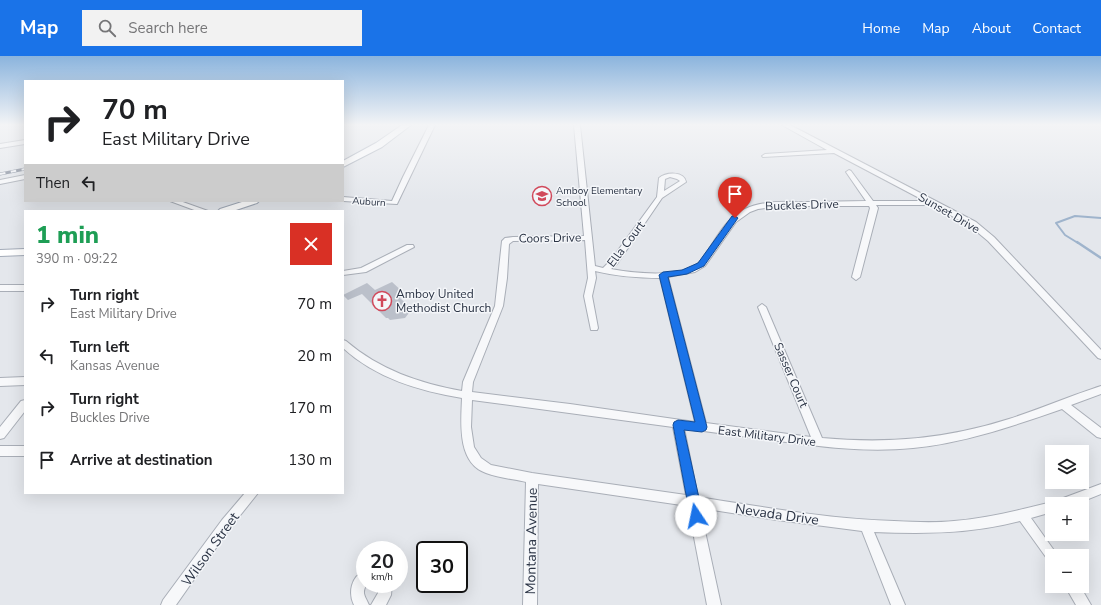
<!DOCTYPE html>
<meta charset="utf-8">
<style>
body{margin:0;font-family:"Nunito Sans",sans-serif;background:#f2f2f2;color:#202124;height:100vh;display:flex;flex-direction:column;font-size:15px;white-space:nowrap}
*{box-sizing:border-box;margin:0}
p{font-size:13px;color:#757577}
.icon{flex:none;width:22px;height:22px;fill:none;stroke:currentColor;stroke-width:2;stroke-linecap:round;stroke-linejoin:round}
.map{position:relative;flex:1;overflow:hidden}
.side{position:absolute;left:24px;top:154px;width:320px;height:284px;display:flex;flex-direction:column;background:#fff;border-radius:0px;box-shadow:0 4px 16px #0002}
.side>*{flex:none}
.banner{position:absolute;left:24px;top:24px;width:320px;height:122px;border-radius:0px;box-shadow:0 4px 16px #0002;background:#fff;color:#202124;overflow:hidden}
.buttons{position:absolute;left:1045px;top:389px;display:grid;gap:8px}
.buttons a{display:grid;place-items:center;width:44px;height:44px;border-radius:0px;background:#fff;box-shadow:0 4px 16px #0002;font-size:20px}
.speed{position:absolute;left:356px;top:485px;display:flex;gap:8px;font-size:20px;font-weight:700;text-align:center}
.speed>*{display:grid;place-content:center;width:52px;height:52px;border-radius:50%;background:#fff;box-shadow:0 4px 16px #0002;line-height:1}
.speed small{font-size:10px;font-weight:400}
.speed .limit{border:2px solid #111;border-radius:6px;background:#fff;color:#111}
.pin{position:absolute;display:grid;place-items:center;width:34px;height:34px;color:#fff;margin:-41px -17px;border-radius:50% 50% 50% 0;rotate:-45deg;box-shadow:0 0 4px #0007}
.pin .icon{rotate:45deg}
.me{position:absolute;width:44px;margin:-22px;rotate:349deg;stroke-linejoin:round;filter:drop-shadow(0 0 3px #0008)}
.turn{display:flex;align-items:center;gap:14px;height:84px;padding:0 12px;font-size:18px}
.turn .icon{width:52px;height:52px;stroke-width:2.5}
.turn b{display:block;font-size:28px;line-height:34px}
.then{display:flex;align-items:center;height:38px;padding:0 12px;background:#0003;gap:8px;font-size:15px}
.round{display:grid;place-items:center;flex:none;width:42px;height:42px;border-radius:0px;background:#f2f2f2}
.head{display:flex;align-items:center;justify-content:space-between;height:68px;padding:0 12px}
h1{font-size:24px;font-weight:800;line-height:30px;color:#1e9e55}
ul{padding:0;list-style:none}
li{display:flex;align-items:center;gap:12px;height:52px;padding:0 12px}
li div{flex:1}
li b{display:block;font-size:15px}
li em{font-style:normal}
header{display:flex;align-items:center;gap:24px;box-sizing:border-box;height:56px;padding:0 20px;background:#1a73e8;color:#fff}
header strong{font-size:19px}
nav{display:flex;gap:22px;margin-inline-start:auto;font-size:14px}
.search{width:280px;height:36px;background:#f2f2f2;display:flex;align-items:center;gap:10px;box-sizing:border-box;padding:0 14px;border-radius:0px;color:#757577;font-size:15px}
.map>svg:first-child{display:block}
</style>
<header>
<strong>Map</strong>
<div class="search"><svg class="icon" aria-label="search" viewBox="0 0 24 24"><circle cx="10" cy="10" r="6"/><path d="M15 15l6 6"/></svg>Search here</div>
<nav><a>Home</a><a>Map</a><a>About</a><a>Contact</a></nav>
</header>
<div class="map">
<svg width="1101" height="549" viewBox="0 0 1101 549">
<rect width="100%" height="100%" fill="#e4e7ec"/>
<g fill="none" stroke-linecap="round" stroke-linejoin="round">
<path stroke="#9fb4cc" stroke-width="2" d="M 1078,187 L 1065,179 L 1056,167 L 1075,160 L 1101,162"/>
<path stroke="#9fb4cc" stroke-width="2.5" d="M 1077,186 L 1101,202"/>
</g>
<path fill="#bbc0ca" d="M 392,226 L 406,239 L 400,242 L 412,253 L 405,262 L 390,264 L 388,262 L 386,262 L 362,238 L 348,244 L 343,239 L 367,227 L 375,234 Z"/>
<g fill="none" stroke-linecap="round" stroke-linejoin="round">
<g stroke="#a9aeb7" stroke-width="2">
<path id="minor" d="M 429,69 L 435,69 L 397,148 L 343,145 L 343,141 L 392,145 L 403,121 Z
M 574,69 L 580,69 L 595,210 L 603,212 L 611,204 L 657,141 L 659,122 C 666,116 684,115 686,126 L 662,142 L 617,208 L 611,213 C 633,217 686,224 702,203 C 715,186 724,163 745,153 C 764,144 787,146 808,146 C 827,146 847,145 866,145 L 846,116 L 849,114 L 851,115 L 873,145 L 925,145 L 834,97 L 763,101 L 762,100 L 765,98 L 827,94 L 782,69 L 790,69 L 976,166 L 994,181 L 1101,294 L 1101,303 L 1098,302 L 988,185 L 970,170 L 932,149 L 876,149 L 878,152 L 860,221 L 856,224 L 852,221 L 870,152 L 869,150 L 780,150 L 758,153 L 750,156 L 736,166 L 705,210 L 695,216 L 668,221 L 706,367 L 811,381 L 758,251 L 762,248 L 766,251 L 822,382 C 888,388 946,383 1009,363 C 1040,353 1070,340 1101,330 L 1101,338 L 1071,349 L 1101,372 L 1101,382 L 1097,381 L 1062,353 C 1013,370 964,387 913,392 C 863,397 814,390 765,383 C 738,380 711,376 684,372 L 698,441 C 763,451 828,463 894,465 C 914,466 934,467 954,465 C 988,462 1020,454 1052,446 L 1056,448 L 1058,444 L 1101,428 L 1101,438 L 1076,448 L 1052,448 L 1052,456 L 1031,462 L 1058,500 L 1052,500 L 1052,506 L 1048,504 L 1020,465 C 972,478 923,478 874,476 L 905,549 L 891,549 L 862,475 L 777,464 L 700,452 L 721,549 L 707,549 L 688,450 L 538,428 L 537,549 L 523,549 L 526,426 C 513,423 499,422 486,417 C 457,407 461,367 462,342 C 419,335 376,322 343,292 L 343,284 L 346,285 C 380,314 419,327 462,335 L 463,326 L 495,250 L 502,185 L 505,182 L 513,181 L 584,180 ZM 670,121 L 677,123 L 680,125 L 664,135 L 665,123 ZM 585,184 L 588,222 L 584,240 L 591,274 L 597,274 L 598,272 L 592,240 L 596,222 L 595,215 C 616,220 638,222 660,222 L 695,366 L 570,348 L 472,336 L 473,326 L 503,250 L 507,222 L 509,188 L 513,185 ZM 472,344 L 673,371 L 686,439 L 532,417 L 491,409 L 481,402 L 474,391 L 471,371 Z
M 25,84 L 25,88 L 0,92 L 0,88 Z
M 25,119 L 25,123 L 0,128 L 0,124 Z
M 170,145 L 180,145 L 208,155 L 197,155 Z
M 407,189 L 413,189 L 414,191 L 366,216 L 343,219 L 343,215 L 361,212 Z
M 0,229 L 25,229 L 25,235 L 0,235 Z
M 25,321 L 25,329 L 0,330 L 0,322 Z
M 25,344 L 25,355 L 4,382 L 0,383 L 0,371 L 21,345 Z
M 0,390 L 25,390 L 25,400 L 0,400 Z
M 245,437 L 258,437 L 230,472 L 176,549 L 161,549 L 163,544 L 222,464 Z
M 365,515 L 365,528 L 367,528 C 361,537 365,540 369,549 L 354,549 C 348,537 351,520 365,515 Z
M 378,528 L 392,528 L 391,539 L 386,549 L 371,549 L 378,537 Z
M 1065,530 L 1080,530 L 1091,549 L 1076,549 Z"/>
</g>
<g stroke="#a3abb8" stroke-width="2">
<path id="major" d="M 402,69 L 411,69 L 382,91 L 343,111 L 343,105 L 376,87 Z
M 245,145 L 259,145 L 257,147 L 233,155 L 218,155 L 220,153 Z
M 25,193 L 25,199 L 0,200 L 0,194 Z"/>
</g>
<use href="#minor" fill="#f7f8fa" fill-rule="evenodd"/>
<use href="#major" fill="#fff" fill-rule="evenodd"/>
<g stroke="#7d8696" stroke-width="3">
<path id="rail" d="M 0,118 L 25,113"/>
</g>
<use href="#rail" stroke="#f4f6f9" stroke-width="2" stroke-dasharray="5.5" stroke-linecap="butt"/>
</g>
<linearGradient id="sky" x2="0" y2="1"><stop stop-color="#8bb4dd"/><stop offset="0.47" stop-color="#f3f4f6"/><stop offset="1" stop-color="#f3f4f6" stop-opacity="0"/></linearGradient>
<rect width="1101" height="146" fill="url(#sky)"/>
<path fill="#1a73e8" stroke="#114b97" d="M 732,160 L 735,160 L 738,162 L 704,210 L 687,218 L 668,221 L 707,371 L 706,374 L 702,376 L 684,374 L 703,460 L 701,464 L 696,465 L 692,464 L 690,460 L 673,369 L 674,366 L 678,364 L 695,366 L 659,219 L 663,216 L 682,214 L 698,207 Z"/>
<defs>
<g id="school-ring" transform="scale(1)"><circle r="9.5" fill="#f4f6f9" stroke="#d1495b" stroke-width="1.5"/><path d="M0-5L7-2L0 1L-7-2ZM-4 1L0 2.5L4 1V4Q0 6-4 4Z" fill="#d1495b"/></g>
<g id="church-ring" transform="scale(1)"><circle r="9.5" fill="#f4f6f9" stroke="#d1495b" stroke-width="1.5"/><path d="M-1.2-6h2.4v3.5h3.3v2.4h-3.3V6h-2.4V-.1h-3.3v-2.4h3.3Z" fill="#d1495b"/></g>
</defs>
<g fill-rule="evenodd">
<use href="#school-ring" x="542" y="140"/>
<use href="#church-ring" x="382" y="245"/>
</g>
<g text-anchor="middle" stroke-width="3" stroke-linejoin="round" paint-order="stroke">
<g font-size="10" fill="#2b3445" stroke="#f4f6f9" text-anchor="start">
<text x="556" y="138">Amboy Elementary<tspan x="556" dy="12">School</tspan></text>
</g>
<g font-size="10" fill="#2b3445" stroke="#f4f6f9">
<text transform="translate(369 145) rotate(4)" y="4">Auburn</text>
</g>
<g font-size="12" fill="#2b3445" stroke="#f4f6f9">
<text transform="translate(802 149) rotate(-2)" y="4">Buckles Drive</text>
<text transform="translate(949 157) rotate(30)" y="4">Sunset Drive</text>
<text transform="translate(550 182) rotate(-1)" y="4">Coors Drive</text>
<text transform="translate(626 188) rotate(-53)" y="4">Ella Court</text>
<text transform="translate(791 319) rotate(67)" y="4">Sasser Court</text>
<text transform="translate(767 380) rotate(7)" y="4">East Military Drive</text>
</g>
<g font-size="12" fill="#2b3445" stroke="#f4f6f9" text-anchor="start">
<text x="396" y="242">Amboy United<tspan x="396" dy="14">Methodist Church</tspan></text>
</g>
<g font-size="14" fill="#2b3445" stroke="#f4f6f9">
<text transform="translate(777 458) rotate(8)" y="5">Nevada Drive</text>
<text transform="translate(531 485) rotate(-89)" y="5">Montana Avenue</text>
<text transform="translate(210 493) rotate(-54)" y="5">Wilson Street</text>
</g>
</g>
</svg>
<div class="buttons">
<a><svg class="icon" aria-label="layers" viewBox="0 0 24 24"><path d="M12 4l9 5-9 5-9-5zM3 14l9 5 9-5"/></svg></a>
<a>+</a>
<a>−</a>
</div>
<div class="speed"><div>20<small>km/h</small></div><div class="limit">30</div></div>
<div class="pin" style="left:735px;top:162px;background:#d93025"><svg class="icon" aria-label="arrive" viewBox="0 0 24 24"><path d="M6 21V4h12l-3 4 3 4H6"/></svg></div>
<svg class="me" style="left:696px;top:460px" viewBox="-20 -20 40 40"><circle r="19" fill="#fff"/><path d="M0-13L10 11 0 6-10 11z" fill="#1a73e8"/></svg>
<div class="banner">
<div class="turn"><svg class="icon" aria-label="right" viewBox="0 0 24 24"><path d="M7 20v-9h11M14 6l5 5-5 5"/></svg><div><b>70 m</b>East Military Drive</div></div>
<div class="then">Then<svg class="icon" aria-label="left" viewBox="0 0 24 24"><path d="M17 20v-9H6M10 6l-5 5 5 5"/></svg></div>
</div>
<section class="side">
<div class="head"><div><h1>1 min</h1><p>390 m · 09:22</p></div><a class="round" style="background:#d93025;color:#fff"><svg class="icon" aria-label="close" viewBox="0 0 24 24"><path d="M6 6l12 12M18 6L6 18"/></svg></a></div>
<ul>
<li><svg class="icon" aria-label="right" viewBox="0 0 24 24"><path d="M7 20v-9h11M14 6l5 5-5 5"/></svg><div><b>Turn right</b><p>East Military Drive</p></div><em>70 m</em></li>
<li><svg class="icon" aria-label="left" viewBox="0 0 24 24"><path d="M17 20v-9H6M10 6l-5 5 5 5"/></svg><div><b>Turn left</b><p>Kansas Avenue</p></div><em>20 m</em></li>
<li><svg class="icon" aria-label="right" viewBox="0 0 24 24"><path d="M7 20v-9h11M14 6l5 5-5 5"/></svg><div><b>Turn right</b><p>Buckles Drive</p></div><em>170 m</em></li>
<li><svg class="icon" aria-label="arrive" viewBox="0 0 24 24"><path d="M6 21V4h12l-3 4 3 4H6"/></svg><div><b>Arrive at destination</b></div><em>130 m</em></li>
</ul>
</section>
</div>
